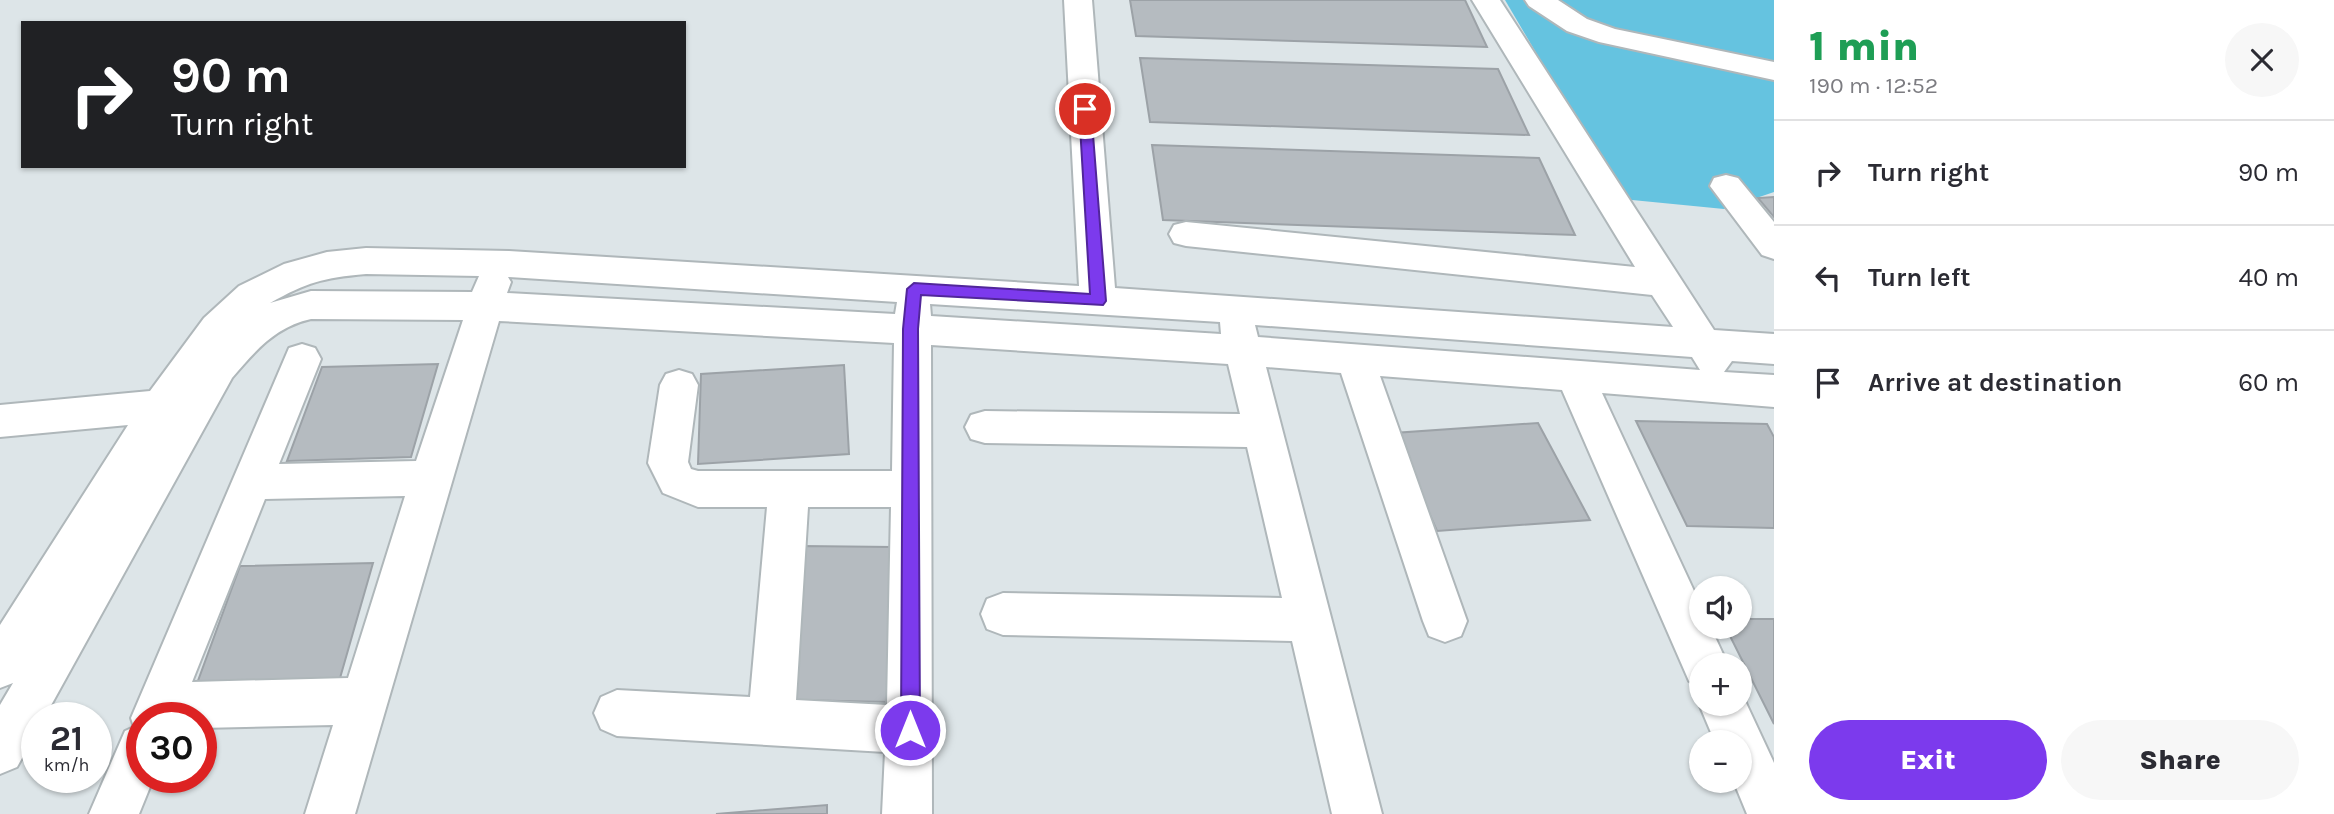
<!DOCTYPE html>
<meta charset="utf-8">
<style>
body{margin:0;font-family:Karla,sans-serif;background:#f7f7f7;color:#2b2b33;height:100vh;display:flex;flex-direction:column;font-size:26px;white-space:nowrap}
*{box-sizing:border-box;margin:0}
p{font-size:23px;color:#7c7c81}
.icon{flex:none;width:38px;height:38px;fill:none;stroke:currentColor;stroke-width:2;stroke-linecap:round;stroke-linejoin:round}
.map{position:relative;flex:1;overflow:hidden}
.details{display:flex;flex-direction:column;background:#fff;width:560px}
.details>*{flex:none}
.banner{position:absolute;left:21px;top:21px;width:665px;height:147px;border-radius:0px;box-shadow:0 2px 5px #0004;background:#202124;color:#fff;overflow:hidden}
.controls{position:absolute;left:1689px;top:576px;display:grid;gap:14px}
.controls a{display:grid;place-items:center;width:63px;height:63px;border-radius:50%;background:#fff;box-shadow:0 2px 5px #0004;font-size:35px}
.speed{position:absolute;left:21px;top:702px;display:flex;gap:14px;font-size:35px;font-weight:700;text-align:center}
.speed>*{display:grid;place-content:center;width:91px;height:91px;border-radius:50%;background:#fff;box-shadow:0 2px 5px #0004;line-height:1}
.speed small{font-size:18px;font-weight:400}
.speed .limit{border:10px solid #d22;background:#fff;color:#111}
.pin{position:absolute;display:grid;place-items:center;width:60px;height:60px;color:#fff;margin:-30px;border:4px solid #fff;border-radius:50%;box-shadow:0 2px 7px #0007}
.me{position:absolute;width:77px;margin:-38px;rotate:0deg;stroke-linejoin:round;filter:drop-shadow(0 0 5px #0008)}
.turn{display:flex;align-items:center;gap:24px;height:147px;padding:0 35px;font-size:32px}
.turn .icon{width:91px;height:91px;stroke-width:2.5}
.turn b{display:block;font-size:49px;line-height:60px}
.round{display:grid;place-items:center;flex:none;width:74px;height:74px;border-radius:37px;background:#f7f7f7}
.overview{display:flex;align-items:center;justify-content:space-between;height:119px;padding:0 35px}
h1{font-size:42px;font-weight:800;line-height:52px;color:#1e9e55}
.cta{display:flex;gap:14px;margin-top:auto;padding:14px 35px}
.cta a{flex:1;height:80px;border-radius:42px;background:#7c3aed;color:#fff;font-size:28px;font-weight:800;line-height:80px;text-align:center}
.cta a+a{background:#f7f7f7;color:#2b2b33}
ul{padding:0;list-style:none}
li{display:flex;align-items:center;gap:21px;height:105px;padding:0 35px;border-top:2px solid #e1e1e2}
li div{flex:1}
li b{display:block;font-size:26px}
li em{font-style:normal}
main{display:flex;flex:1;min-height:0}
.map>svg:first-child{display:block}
</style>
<main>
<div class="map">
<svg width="1774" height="814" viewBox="0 0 1774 814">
<rect width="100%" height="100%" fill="#dde5e8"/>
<path fill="#65c3e0" d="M 1505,0 L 1774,0 L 1774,192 L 1724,209 L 1622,199 Z"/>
<path fill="#b5bbc0" stroke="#9ca2a7" stroke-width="2" d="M 1130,0 L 1465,0 L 1487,47 L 1136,36 Z
M 1140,58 L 1498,69 L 1529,135 L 1150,122 Z
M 1152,145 L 1539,158 L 1575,235 L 1163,220 Z
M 1774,197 L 1774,217 L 1758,198 Z
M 438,364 L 411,457 L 287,461 L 322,367 Z
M 844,365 L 849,454 L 698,464 L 701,374 Z
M 1636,421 L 1767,424 L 1774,437 L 1774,528 L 1687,526 Z
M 1538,423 L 1590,520 L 1437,531 L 1394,433 Z
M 802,546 L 892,547 L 890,702 L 792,700 Z
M 373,563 L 338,685 L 195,689 L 240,566 Z
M 1740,619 L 1774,619 L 1774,724 L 1725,626 L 1740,626 Z
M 827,805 L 827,814 L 716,814 Z"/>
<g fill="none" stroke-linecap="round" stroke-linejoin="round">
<g stroke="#afb7ba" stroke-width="4">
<path id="minor" d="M 1064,0 L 1092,0 L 1115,288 L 1673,327 L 1652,295 L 1186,246 L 1174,243 L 1169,234 L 1174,225 L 1186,222 L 1635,267 L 1472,0 L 1500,0 L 1714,330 L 1774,334 L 1774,364 L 1732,361 L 1724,372 L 1774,375 L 1774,407 L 1602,393 L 1701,606 L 1701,626 L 1710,626 L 1728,665 L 1701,665 L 1701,686 L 1689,681 L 1562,390 L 1380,376 L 1467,621 L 1461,636 L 1445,642 L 1429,636 L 1423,621 L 1341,373 L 1266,367 L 1382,814 L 1332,814 L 1292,641 L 1003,635 L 987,629 L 981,614 L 987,599 L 1003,593 L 1282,598 L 1247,447 L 985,443 L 971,439 L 965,427 L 971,415 L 985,411 L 1240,414 L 1228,364 L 931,345 L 932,814 L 882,814 L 885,752 L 617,736 L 601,729 L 594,713 L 601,697 L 617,690 L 750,697 L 767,507 L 698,507 L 663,493 L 648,463 L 660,385 L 666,374 L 679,370 L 692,374 L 698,385 L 688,462 L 691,469 L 698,471 L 892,471 L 894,343 L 499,321 L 355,814 L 305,814 L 333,725 L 201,728 L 201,718 L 142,718 L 142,777 L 154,777 L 139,814 L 89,814 L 125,731 L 134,727 L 131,718 L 289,348 L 302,344 L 315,348 L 321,359 L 279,464 L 416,461 L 463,320 L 311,319 C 275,327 255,351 232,378 L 44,718 L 37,718 L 37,731 L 17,767 L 0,774 L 0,705 L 13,683 L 0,688 L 0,625 L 128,425 L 0,437 L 0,405 L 150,391 L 204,318 L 239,286 L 284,264 L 327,252 L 366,248 L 509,251 L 1079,286 ZM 366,274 L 479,276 L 472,292 L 311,291 L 270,303 C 308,282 322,278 366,274 ZM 508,277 L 509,277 L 897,302 L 895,314 L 507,293 L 511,282 ZM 930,304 L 1220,322 L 1221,334 L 931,316 ZM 1255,325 L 1692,357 L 1700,370 L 1258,337 ZM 405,496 L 348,678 L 192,682 L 265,499 ZM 808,507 L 891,507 L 887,705 L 796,700 Z
M 1525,0 L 1558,0 L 1587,19 L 1615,29 L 1774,62 L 1774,80 L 1599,42 L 1567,31 L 1529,6 Z
M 1726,175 L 1738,178 L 1774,222 L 1774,259 L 1762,255 L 1710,186 L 1714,178 Z
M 1740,690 L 1774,763 L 1774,814 L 1747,814 L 1733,780 L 1740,780 L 1740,742 L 1715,742 L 1699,704 L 1701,699 L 1701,704 L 1740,704 Z"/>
</g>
<use href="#minor" fill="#fff" fill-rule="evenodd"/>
</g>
<path fill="#7c3aed" stroke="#51269a" stroke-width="2" d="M 1085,105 L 1091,109 L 1106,301 L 1103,305 L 921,295 L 918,329 L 920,730 L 917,737 L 910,739 L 903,737 L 901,730 L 903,329 L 907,289 L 914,283 L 1090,294 L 1079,109 Z"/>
</svg>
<div class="controls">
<a><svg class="icon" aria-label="sound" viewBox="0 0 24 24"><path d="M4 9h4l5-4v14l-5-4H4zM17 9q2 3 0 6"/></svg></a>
<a>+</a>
<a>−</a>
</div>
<div class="speed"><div>21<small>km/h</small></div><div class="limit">30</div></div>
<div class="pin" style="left:1085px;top:109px;background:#d93025"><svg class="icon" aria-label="arrive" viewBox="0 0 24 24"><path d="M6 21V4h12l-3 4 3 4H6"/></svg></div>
<svg class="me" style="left:910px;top:730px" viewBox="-20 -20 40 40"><circle r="17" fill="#7c3aed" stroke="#fff" stroke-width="3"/><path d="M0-11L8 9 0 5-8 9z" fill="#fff"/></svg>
<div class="banner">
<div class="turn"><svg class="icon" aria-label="right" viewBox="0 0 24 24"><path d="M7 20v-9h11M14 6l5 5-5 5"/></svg><div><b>90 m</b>Turn right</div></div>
</div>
</div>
<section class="details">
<div class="overview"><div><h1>1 min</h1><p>190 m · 12:52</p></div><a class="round"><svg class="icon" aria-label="close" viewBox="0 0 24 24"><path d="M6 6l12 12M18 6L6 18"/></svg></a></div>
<ul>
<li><svg class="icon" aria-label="right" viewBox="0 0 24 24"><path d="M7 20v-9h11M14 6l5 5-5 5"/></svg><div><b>Turn right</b></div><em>90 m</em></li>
<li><svg class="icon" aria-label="left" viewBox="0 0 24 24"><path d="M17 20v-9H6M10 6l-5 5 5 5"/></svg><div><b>Turn left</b></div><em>40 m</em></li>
<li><svg class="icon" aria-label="arrive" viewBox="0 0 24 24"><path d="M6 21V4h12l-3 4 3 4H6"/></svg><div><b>Arrive at destination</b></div><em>60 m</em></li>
</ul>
<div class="cta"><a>Exit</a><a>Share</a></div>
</section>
</main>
